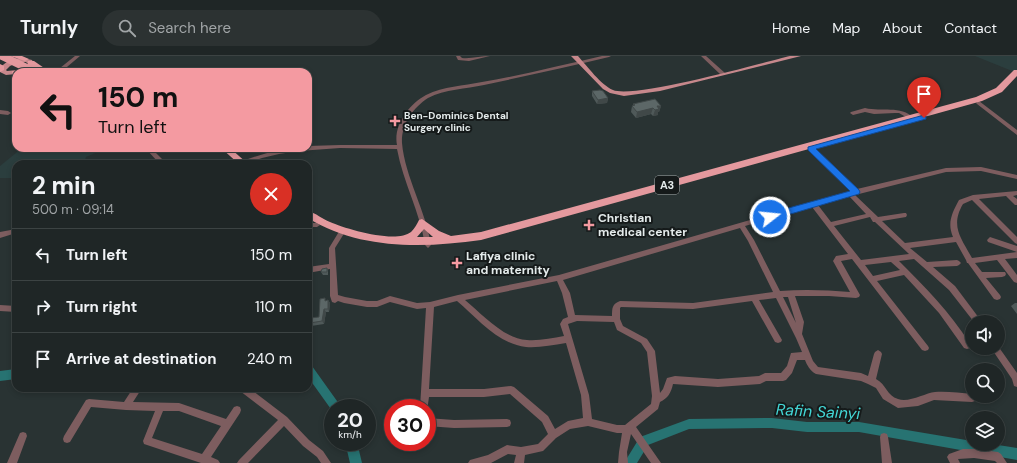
<!DOCTYPE html>
<meta charset="utf-8">
<style>
body{margin:0;font-family:"DM Sans",sans-serif;background:#2c3232;color:#f1f3f6;height:100vh;display:flex;flex-direction:column;font-size:15px;white-space:nowrap}
*{box-sizing:border-box;margin:0}
p{font-size:13px;color:#a1a5a7}
.icon{flex:none;width:22px;height:22px;fill:none;stroke:currentColor;stroke-width:2;stroke-linecap:round;stroke-linejoin:round}
.map{position:relative;flex:1;overflow:hidden}
.details{position:absolute;left:12px;top:104px;width:300px;height:232px;display:flex;flex-direction:column;background:#1f2626;border-radius:12px;box-shadow:0 2px 6px #0003,0 0 0 1px #3c4343}
.details>*{flex:none}
.hud{position:absolute;left:12px;top:12px;width:300px;height:84px;border-radius:12px;box-shadow:0 2px 6px #0003,0 0 0 1px #3c4343;background:#f49aa1;color:#111;overflow:hidden}
.tools{position:absolute;left:965px;top:259px;display:grid;gap:8px}
.tools a{display:grid;place-items:center;width:40px;height:40px;border-radius:50%;background:#1f2626;box-shadow:0 2px 6px #0003,0 0 0 1px #3c4343;font-size:20px}
.speed{position:absolute;left:324px;top:343px;display:flex;gap:8px;font-size:20px;font-weight:700;text-align:center}
.speed>*{display:grid;place-content:center;width:52px;height:52px;border-radius:50%;background:#1f2626;box-shadow:0 2px 6px #0003,0 0 0 1px #3c4343;line-height:1}
.speed small{font-size:10px;font-weight:400}
.speed .limit{border:6px solid #d22;background:#fff;color:#111}
.pin{position:absolute;display:grid;place-items:center;width:34px;height:34px;color:#fff;margin:-41px -17px;border-radius:50% 50% 50% 0;rotate:-45deg;box-shadow:0 0 4px #0007}
.pin .icon{rotate:45deg}
.me{position:absolute;width:44px;margin:-22px;rotate:74deg;stroke-linejoin:round;filter:drop-shadow(0 0 3px #0008)}
.turn{display:flex;align-items:center;gap:14px;height:84px;padding:0 20px;font-size:18px}
.turn .icon{width:52px;height:52px;stroke-width:2.5}
.turn b{display:block;font-size:28px;line-height:34px}
.round{display:grid;place-items:center;flex:none;width:42px;height:42px;border-radius:21px;background:#2c3232}
.overview{display:flex;align-items:center;justify-content:space-between;height:68px;padding:0 20px}
h1{font-size:24px;font-weight:700;line-height:30px}
ul{padding:0;list-style:none}
li{display:flex;align-items:center;gap:12px;height:52px;padding:0 20px;border-top:1px solid #3c4343}
li div{flex:1}
li b{display:block;font-size:15px}
li em{font-style:normal}
header{display:flex;align-items:center;gap:24px;box-sizing:border-box;height:56px;padding:0 20px;background:#1f2626;border-bottom:1px solid #3c4343}
header strong{font-size:19px}
nav{display:flex;gap:22px;margin-inline-start:auto;font-size:14px}
.search{width:280px;height:36px;background:#2c3232;display:flex;align-items:center;gap:10px;box-sizing:border-box;padding:0 14px;border-radius:22px;color:#a1a5a7;font-size:15px}
.map>svg:first-child{display:block}
</style>
<header>
<strong>Turnly</strong>
<div class="search"><svg class="icon" aria-label="search" viewBox="0 0 24 24"><circle cx="10" cy="10" r="6"/><path d="M15 15l6 6"/></svg>Search here</div>
<nav><a>Home</a><a>Map</a><a>About</a><a>Contact</a></nav>
</header>
<div class="map">
<svg width="1017" height="407" viewBox="0 0 1017 407">
<rect width="100%" height="100%" fill="#293333"/>
<path fill="#2b3e3e" d="M 975,0 L 1017,0 L 1017,17 Z
M 22,92 L 107,92 L 86,101 L 85,104 L 90,108 L 16,108 L 16,122 L 0,122 L 0,110 Z"/>
<g fill="none" stroke-linecap="round" stroke-linejoin="round">
<path fill="#277372" fill-rule="evenodd" d="M 308,308 L 312,310 L 342,352 L 333,352 L 333,356 L 308,321 Z
M 16,313 L 16,323 L 0,325 L 0,315 Z
M 772,362 L 807,366 L 859,366 L 972,385 L 972,388 L 992,388 L 1017,392 L 1017,404 L 859,376 L 807,376 L 772,372 L 689,373 L 648,389 L 637,407 L 624,407 L 640,381 L 689,363 Z
M 345,386 L 357,386 L 362,407 L 350,407 Z"/>
<path fill="#7d5d5f" fill-rule="evenodd" d="M 75,0 L 80,0 L 61,16 L 55,16 Z
M 456,0 L 460,0 L 462,2 C 471,3 481,0 490,0 L 469,5 L 458,4 Z
M 602,0 L 611,0 L 609,1 C 567,11 526,20 484,29 C 466,33 445,33 428,42 C 413,52 401,68 402,87 C 405,121 426,155 431,189 L 428,192 L 425,189 C 420,156 403,126 397,93 L 340,92 L 299,95 L 279,98 L 262,102 L 245,108 L 240,108 L 239,107 L 240,106 C 263,97 284,92 308,92 L 308,90 L 340,89 L 397,89 C 393,70 409,48 426,39 C 444,30 463,30 482,26 C 523,19 562,9 602,0 Z
M 701,0 L 706,0 L 725,17 L 725,19 L 721,19 Z
M 979,45 L 1017,74 L 1017,79 L 977,48 L 976,47 Z
M 865,52 C 882,56 900,49 914,62 L 911,64 L 899,57 L 895,57 L 874,58 L 865,56 L 853,59 L 850,57 L 851,56 Z
M 0,54 L 8,55 L 11,57 L 8,59 L 0,58 Z
M 811,91 L 813,92 L 857,133 L 946,112 L 981,111 L 1017,119 L 1017,123 L 981,115 L 946,116 L 855,139 L 878,161 L 904,157 L 906,157 L 907,159 L 906,161 L 882,165 L 905,187 L 953,181 C 947,167 952,157 959,144 L 973,139 L 1017,135 L 1017,139 L 1013,140 L 1017,143 L 1017,149 L 1015,149 L 1006,140 L 979,143 L 1017,181 L 1017,188 L 1015,187 L 972,144 L 963,148 C 950,170 961,182 972,202 L 1017,196 L 1017,202 L 1005,203 L 1017,219 L 1017,227 L 1014,226 L 997,204 L 975,207 L 982,216 L 1005,216 L 1006,218 L 1005,220 L 1002,221 L 986,222 L 1000,239 L 1001,241 L 1000,243 L 997,244 L 994,243 L 968,207 L 967,207 L 966,204 L 956,186 L 910,192 L 927,206 L 957,204 L 959,205 L 961,207 L 959,209 L 957,210 L 933,211 L 955,230 L 982,266 L 974,266 L 949,234 L 914,203 L 899,205 C 925,231 950,256 970,288 L 971,290 L 970,292 L 967,293 L 964,292 L 939,257 L 904,219 L 877,225 L 928,290 L 929,292 L 928,294 L 925,295 L 922,294 L 852,203 L 841,205 L 860,239 L 859,241 L 856,242 L 829,240 L 795,240 L 804,266 L 802,278 L 813,305 L 818,311 L 861,317 L 868,320 L 874,298 L 875,296 L 878,294 L 881,296 L 882,298 L 876,323 C 886,328 887,340 898,343 C 909,347 925,337 935,336 C 946,335 961,337 972,338 L 972,340 L 975,340 L 976,342 L 975,345 L 972,346 L 934,344 L 918,350 L 898,352 L 883,343 L 876,332 L 868,328 L 861,325 L 816,318 C 810,315 807,309 805,304 L 797,304 L 792,317 L 786,324 L 783,325 L 766,325 L 760,328 L 718,331 L 673,328 C 671,337 668,342 660,346 L 658,353 L 636,371 L 661,407 L 651,407 L 631,378 L 627,396 L 628,407 L 618,407 L 619,396 L 622,377 L 617,377 L 588,370 L 570,373 L 556,382 L 543,395 L 525,399 L 524,407 L 514,407 L 516,399 L 508,398 L 491,407 L 468,407 L 470,404 L 488,399 L 507,389 L 521,391 L 538,388 L 548,378 L 542,366 L 510,338 L 484,341 L 429,341 L 427,355 L 427,352 L 420,352 L 426,252 L 417,253 L 390,246 L 377,251 L 367,251 L 344,247 L 338,245 L 335,247 L 332,246 L 330,240 L 330,213 L 308,217 L 308,211 L 329,208 L 329,192 L 340,174 L 342,173 L 345,176 L 335,192 L 338,239 L 345,241 L 367,245 L 377,245 L 390,240 L 417,247 L 430,246 L 458,239 L 559,219 L 851,135 L 809,94 L 808,93 ZM 849,140 L 866,158 L 831,166 L 818,149 ZM 812,151 L 848,198 L 836,200 L 833,205 L 850,236 C 827,234 804,233 780,235 L 754,184 L 745,170 ZM 870,161 L 873,166 L 875,166 L 909,198 L 861,204 L 834,170 ZM 740,172 L 748,185 L 773,236 L 693,247 L 620,245 C 612,248 612,252 612,260 L 575,259 L 570,237 L 563,224 ZM 891,206 L 900,214 L 873,220 L 865,209 ZM 557,225 L 562,237 L 568,261 L 563,263 L 560,268 L 564,280 C 552,282 539,285 527,284 C 504,283 482,258 465,244 ZM 783,241 L 788,241 L 796,267 ZM 776,242 L 796,282 L 802,296 L 791,297 L 787,310 L 781,317 L 765,317 L 759,320 L 718,323 L 675,320 L 667,322 L 663,333 L 660,337 L 655,295 L 647,283 L 623,270 L 620,263 L 620,252 L 621,251 L 693,253 L 752,245 L 775,286 L 778,287 L 781,286 L 782,284 L 759,244 ZM 457,245 C 477,262 498,288 526,291 C 539,292 552,289 566,287 L 581,339 L 583,362 L 568,365 L 555,373 L 548,360 L 514,331 L 511,330 L 484,333 L 429,333 L 434,251 ZM 577,265 L 614,266 L 617,274 L 641,287 L 647,296 L 652,340 L 651,348 L 625,369 L 617,369 L 592,363 L 589,339 L 568,268 Z
M 145,92 L 151,92 L 167,108 L 160,108 Z
M 308,167 L 317,167 L 320,169 L 317,171 L 308,171 Z
M 16,173 L 16,177 L 0,182 L 0,176 Z
M 990,181 L 1017,190 L 1017,196 L 988,186 L 987,184 Z
M 0,249 L 16,250 L 16,256 L 0,255 Z
M 998,290 L 1017,317 L 1017,331 L 1014,330 L 1012,323 L 991,292 L 998,292 Z
M 133,332 L 142,332 L 133,346 L 179,347 L 226,363 L 234,351 L 237,350 L 240,351 L 241,354 L 240,357 L 211,401 L 218,404 L 220,407 L 201,407 L 144,388 L 143,385 L 155,355 L 126,354 L 91,351 L 70,386 L 67,387 L 64,386 L 63,383 L 64,380 L 86,344 L 89,343 L 124,346 ZM 163,355 L 179,355 L 221,370 L 202,398 L 152,382 Z
M 239,332 L 249,332 L 287,361 L 309,384 L 323,395 L 331,407 L 321,407 L 317,401 L 303,390 L 284,370 L 248,407 L 237,407 L 239,404 L 278,364 L 240,335 Z
M 427,362 L 454,364 L 507,363 L 510,364 L 511,367 L 510,370 L 507,371 L 454,372 L 427,370 Z
M 23,376 L 26,377 L 27,380 L 17,407 L 7,407 L 20,377 Z
M 884,377 L 887,378 L 888,381 L 892,407 L 882,407 L 880,381 L 881,378 Z
M 963,393 L 974,393 L 998,396 L 1001,398 L 1007,407 L 997,407 L 995,405 L 974,402 L 958,403 L 960,407 L 950,407 L 947,401 L 949,398 Z"/>
<path fill="#c7888c" fill-rule="evenodd" d="M 571,0 L 578,0 C 587,10 601,29 613,34 C 634,43 761,7 790,0 L 801,0 L 660,35 L 624,40 L 610,37 L 603,33 Z
M 23,2 L 32,4 L 34,8 L 24,16 L 16,16 L 16,18 L 6,19 L 0,16 L 0,12 C 6,5 14,2 23,2 ZM 19,6 L 26,6 L 28,8 L 17,14 L 7,15 L 6,14 L 10,10 Z"/>
<path fill="#e4999e" fill-rule="evenodd" d="M 10,0 L 22,0 L 29,3 L 25,5 Z
M 28,5 L 34,5 L 50,16 L 41,16 L 28,9 Z
M 0,8 L 4,10 L 4,14 L 0,16 Z
M 1014,14 L 1017,14 L 1017,20 L 1002,36 L 982,45 L 481,184 C 424,192 359,194 308,162 L 308,155 C 316,157 322,163 330,166 C 346,173 396,188 411,176 C 415,172 417,168 419,164 L 422,163 L 439,175 L 451,180 L 481,176 L 976,41 L 996,32 ZM 424,173 L 433,181 L 434,181 L 417,181 Z
M 12,15 L 19,16 L 16,16 L 15,19 L 12,19 Z
M 221,92 L 230,92 L 248,108 L 239,108 Z"/>
<path stroke="#e4999e" stroke-width="8" d="M 2,0 L 35,16"/>
</g>
<path fill="#4f5959" d="M 592,35 L 608,42 L 607,47 L 597,48 L 592,40 Z
M 633,48 L 661,50 L 659,56 L 658,56 L 658,59 L 653,60 L 651,58 L 636,62 L 631,56 L 632,50 L 633,50 Z
M 327,212 L 328,215 L 328,219 L 323,219 L 321,216 Z
M 328,244 L 330,247 L 329,256 L 326,256 L 324,268 L 311,270 L 310,267 L 319,261 L 326,245 Z
M 1015,247 L 1017,247 L 1017,258 L 1011,250 Z"/>
<path fill="#404848" d="M 608,42 L 607,47 L 597,48 L 598,44 Z
M 657,50 L 661,50 L 659,56 L 658,56 L 658,59 L 653,60 L 655,54 Z
M 653,52 L 651,58 L 636,62 L 637,56 Z
M 328,244 L 330,247 L 329,256 L 328,253 Z
M 324,253 L 326,256 L 324,268 L 322,265 Z"/>
<path fill="#5c6767" stroke="#404848" d="M 600,34 L 603,35 L 608,42 L 598,44 L 592,35 Z
M 655,43 L 661,50 L 657,50 L 659,53 L 655,54 L 653,52 L 637,56 L 632,50 L 635,49 L 633,48 Z
M 327,212 L 327,216 L 321,216 L 322,213 Z
M 325,242 L 325,245 L 328,244 L 328,253 L 324,253 L 322,265 L 310,267 L 310,262 L 319,261 L 320,243 Z"/>
<path fill="#1a73e8" stroke="#114b97" d="M 924,59 L 926,60 L 926,63 L 816,93 L 859,134 L 860,136 L 859,138 L 770,164 L 767,163 L 765,161 L 767,158 L 850,135 L 808,94 L 808,91 Z"/>
<g fill="#f49aa1" stroke="#151a1a" stroke-width="1.5">
<path d="M393 59h4v4h4v4h-4v4h-4v-4h-4v-4h4z"/>
<path d="M587 163h4v4h4v4h-4v4h-4v-4h-4v-4h4z"/>
<path d="M455 201h4v4h4v4h-4v4h-4v-4h-4v-4h4z"/>
</g>
<g text-anchor="middle" stroke-width="4" stroke-linejoin="round" paint-order="stroke">
<g font-size="10" font-weight="bold" fill="#e4ebeb" stroke="#151a1a" text-anchor="start">
<text x="404" y="63">Ben-Dominics Dental<tspan x="404" dy="12">Surgery clinic</tspan></text>
</g>
<rect fill="#151a1a" stroke="#a6acac" stroke-width="1" x="655" y="120" width="24" height="18" rx="3"/>
<g font-size="11" font-weight="bold" fill="#e4ebeb">
<text x="667" y="133">A3</text>
</g>
<g font-size="12" font-weight="bold" fill="#e4ebeb" stroke="#151a1a" text-anchor="start">
<text x="598" y="166">Christian<tspan x="598" dy="14">medical center</tspan></text>
<text x="466" y="204">Lafiya clinic<tspan x="466" dy="14">and maternity</tspan></text>
</g>
<g font-size="16" font-style="italic" fill="#43d6d5" stroke="#151a1a">
<text transform="translate(818 355) rotate(3)" y="6">Rafin Sainyi</text>
</g>
</g>
</svg>
<div class="tools">
<a><svg class="icon" aria-label="sound" viewBox="0 0 24 24"><path d="M4 9h4l5-4v14l-5-4H4zM17 9q2 3 0 6"/></svg></a>
<a><svg class="icon" aria-label="search" viewBox="0 0 24 24"><circle cx="10" cy="10" r="6"/><path d="M15 15l6 6"/></svg></a>
<a><svg class="icon" aria-label="layers" viewBox="0 0 24 24"><path d="M12 4l9 5-9 5-9-5zM3 14l9 5 9-5"/></svg></a>
</div>
<div class="speed"><div>20<small>km/h</small></div><div class="limit">30</div></div>
<div class="pin" style="left:924px;top:62px;background:#d93025"><svg class="icon" aria-label="arrive" viewBox="0 0 24 24"><path d="M6 21V4h12l-3 4 3 4H6"/></svg></div>
<svg class="me" style="left:770px;top:161px" viewBox="-20 -20 40 40"><circle r="17" fill="#1a73e8" stroke="#fff" stroke-width="3"/><path d="M0-11L8 9 0 5-8 9z" fill="#fff"/></svg>
<div class="hud">
<div class="turn"><svg class="icon" aria-label="left" viewBox="0 0 24 24"><path d="M17 20v-9H6M10 6l-5 5 5 5"/></svg><div><b>150 m</b>Turn left</div></div>
</div>
<section class="details">
<div class="overview"><div><h1>2 min</h1><p>500 m · 09:14</p></div><a class="round" style="background:#d93025;color:#fff"><svg class="icon" aria-label="close" viewBox="0 0 24 24"><path d="M6 6l12 12M18 6L6 18"/></svg></a></div>
<ul>
<li><svg class="icon" aria-label="left" viewBox="0 0 24 24"><path d="M17 20v-9H6M10 6l-5 5 5 5"/></svg><div><b>Turn left</b></div><em>150 m</em></li>
<li><svg class="icon" aria-label="right" viewBox="0 0 24 24"><path d="M7 20v-9h11M14 6l5 5-5 5"/></svg><div><b>Turn right</b></div><em>110 m</em></li>
<li><svg class="icon" aria-label="arrive" viewBox="0 0 24 24"><path d="M6 21V4h12l-3 4 3 4H6"/></svg><div><b>Arrive at destination</b></div><em>240 m</em></li>
</ul>
</section>
</div>
